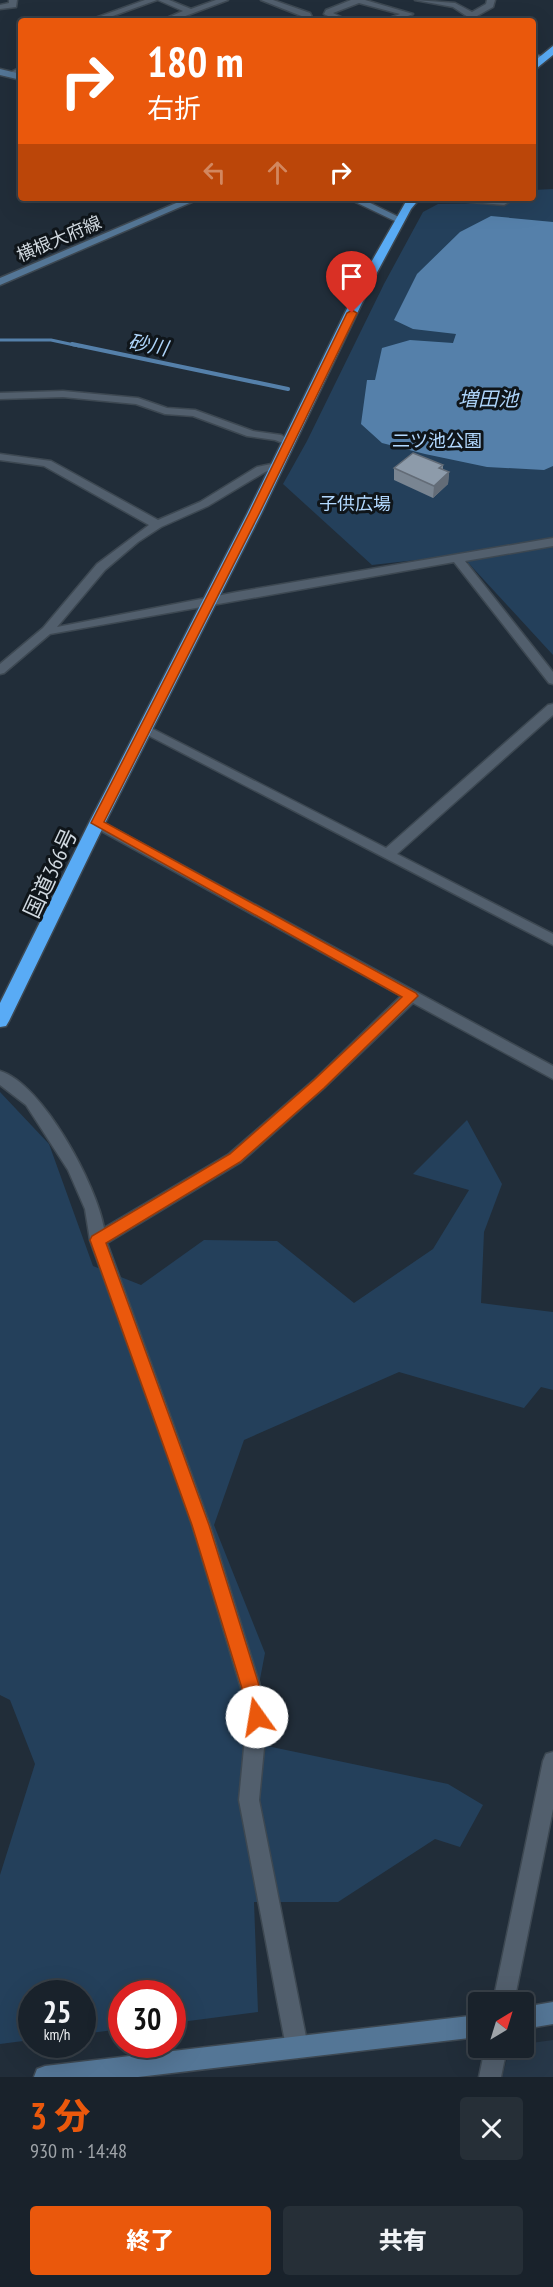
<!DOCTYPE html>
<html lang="ja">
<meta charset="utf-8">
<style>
body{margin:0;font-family:"PT Sans Narrow","Noto Sans JP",sans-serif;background:#262f37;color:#f1f3f6;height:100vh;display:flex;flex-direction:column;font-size:22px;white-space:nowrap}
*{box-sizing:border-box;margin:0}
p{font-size:20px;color:#9fa4a9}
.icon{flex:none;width:33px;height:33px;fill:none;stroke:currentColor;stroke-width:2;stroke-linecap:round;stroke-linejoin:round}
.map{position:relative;height:2077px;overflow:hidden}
.panel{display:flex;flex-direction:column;background:#19222b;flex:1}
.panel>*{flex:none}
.hud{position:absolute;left:18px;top:18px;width:518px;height:183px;border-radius:6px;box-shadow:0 6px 24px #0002,0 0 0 2px #373f47;background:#ea580c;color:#fff;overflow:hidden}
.needle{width:39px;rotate:38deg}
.fabs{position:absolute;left:468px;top:1992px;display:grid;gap:12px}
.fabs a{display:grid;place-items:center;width:66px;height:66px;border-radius:6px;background:#19222b;box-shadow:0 6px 24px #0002,0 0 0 2px #373f47;font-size:30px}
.speed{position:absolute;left:18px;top:1980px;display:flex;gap:12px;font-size:30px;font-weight:700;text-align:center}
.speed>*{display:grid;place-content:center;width:78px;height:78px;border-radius:50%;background:#19222b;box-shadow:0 6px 24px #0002,0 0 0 2px #373f47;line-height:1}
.speed small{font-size:15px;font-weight:400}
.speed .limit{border:9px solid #d22;background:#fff;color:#111}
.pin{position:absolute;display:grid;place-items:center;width:51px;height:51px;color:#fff;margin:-62px -26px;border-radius:50% 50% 50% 0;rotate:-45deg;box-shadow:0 0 6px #0007}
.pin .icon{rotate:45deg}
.me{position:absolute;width:66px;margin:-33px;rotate:347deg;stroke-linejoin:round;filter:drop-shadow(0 0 4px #0008)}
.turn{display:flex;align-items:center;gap:21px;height:126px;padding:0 30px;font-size:27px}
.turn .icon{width:78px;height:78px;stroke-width:2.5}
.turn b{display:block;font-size:42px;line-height:51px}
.lanes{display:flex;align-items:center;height:57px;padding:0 30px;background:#0003;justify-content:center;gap:30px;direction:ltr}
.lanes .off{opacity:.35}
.round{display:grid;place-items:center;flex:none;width:63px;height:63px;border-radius:6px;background:#262f37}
.headline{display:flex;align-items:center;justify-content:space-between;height:102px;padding:0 30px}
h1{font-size:36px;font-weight:800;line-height:45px;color:#ea580c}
.cta{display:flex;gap:12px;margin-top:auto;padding:12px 30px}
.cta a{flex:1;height:69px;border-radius:6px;background:#ea580c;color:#fff;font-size:24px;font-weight:800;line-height:69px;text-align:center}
.cta a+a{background:#262f37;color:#f1f3f6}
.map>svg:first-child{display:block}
</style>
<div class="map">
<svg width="553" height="2077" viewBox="0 0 553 2077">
<rect width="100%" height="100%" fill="#212d39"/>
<path fill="#273849" d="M 553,2040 L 553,2077 L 502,2077 L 510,2048 L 524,2048 L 524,2044 Z"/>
<path fill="#24405b" d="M 553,189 L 553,655 L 461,555 L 372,565 L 283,484 L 307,441 L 384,284 L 423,212 L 438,204 L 503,203 L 506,198 L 532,198 L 533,190 Z
M 0,1092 L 49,1144 L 93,1266 L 141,1285 L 204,1240 L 277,1241 L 354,1303 L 433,1249 L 469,1190 L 413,1174 L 467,1120 L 502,1184 L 484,1232 L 481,1303 L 553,1312 L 553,1390 L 541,1387 L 524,1408 L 399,1372 L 244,1440 L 214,1525 L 265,1653 L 248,1742 L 448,1784 L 483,1805 L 460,1847 L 435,1839 L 338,1902 L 254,1902 L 258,2012 L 173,2023 L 172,1994 L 122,1994 L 121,2029 L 83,2034 L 82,1994 L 32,1994 L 31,2040 L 0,2044 L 0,1875 L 35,1764 L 10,1700 L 0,1695 Z"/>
<path fill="#5580aa" d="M 491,216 L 553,222 L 553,466 L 544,470 L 487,467 L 425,454 L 382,443 L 361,424 L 367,380 L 375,380 L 382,348 L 410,340 L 453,343 L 456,334 L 413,329 L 394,320 L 417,274 L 460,232 Z"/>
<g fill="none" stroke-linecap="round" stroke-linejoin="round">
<path stroke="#5580aa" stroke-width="3" d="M 0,340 L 51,340 L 79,346"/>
<path stroke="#5580aa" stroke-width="4" d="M 72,344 L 288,389"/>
<g stroke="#3d4852" stroke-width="3">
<path id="street" d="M 9,0 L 17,0 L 16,7 L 0,9 L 0,5 L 9,3 Z
M 145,0 L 157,0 L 99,21 L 87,21 Z
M 158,0 L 169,0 L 191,9 L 216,0 L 228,0 L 172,21 L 160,21 L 183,11 Z
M 261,0 L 273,0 L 310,13 L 313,19 L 299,21 L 304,17 Z
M 351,0 L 365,0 L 413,14 L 395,21 L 382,21 L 400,14 L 359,3 L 333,13 L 349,21 L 338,21 L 324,14 L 326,10 Z
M 415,0 L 455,3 L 472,12 L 486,4 L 487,0 L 495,0 L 493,7 L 477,16 L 484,21 L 474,21 L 453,7 Z
M 21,67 L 21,73 L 11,77 L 7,74 Z
M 455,198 L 491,198 L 509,202 L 504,205 L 460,201 Z
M 63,391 L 138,398 L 167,408 L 195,410 L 253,431 L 281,435 L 294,442 L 288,445 L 275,440 L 247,436 L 193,416 L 165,414 L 136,404 L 63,397 L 0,399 L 0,393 Z
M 0,454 L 51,461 L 158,520 L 200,502 L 257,467 L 276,463 L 282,466 L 265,472 L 208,506 L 161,527 L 138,542 L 105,570 L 57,627 L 237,592 L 553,538 L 553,546 L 465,561 L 553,672 L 553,684 L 549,683 L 454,562 L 50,634 L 4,673 L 0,674 L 0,664 L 43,628 L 97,564 L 149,525 L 44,466 L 0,460 Z
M 553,704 L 553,715 L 397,854 L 553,934 L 553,945 L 138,730 L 144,726 L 149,727 L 386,848 L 548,705 Z
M 97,819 L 553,1066 L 553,1079 L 413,1003 L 324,1088 L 241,1162 L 107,1243 L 210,1525 L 263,1695 L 267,1717 L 259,1800 L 308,2047 L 305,2055 L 297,2058 L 289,2055 L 286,2047 L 239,1800 L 247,1717 L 243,1695 L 192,1525 L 90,1240 L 85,1209 L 68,1170 L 26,1105 L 0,1085 L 0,1071 C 43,1084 97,1186 104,1228 L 229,1154 L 314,1080 L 401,996 L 92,826 L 90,823 L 92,820 Z
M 553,1752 L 553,1809 L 514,2002 L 493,2002 L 543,1761 L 546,1754 Z
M 485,2048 L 507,2048 L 501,2077 L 479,2077 Z"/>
</g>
<g stroke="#3d4852" stroke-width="3">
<path id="secondary" d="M 532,54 L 547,57 L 532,60 Z
M 0,69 L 21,74 L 21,80 L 0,75 Z
M 188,198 L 201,198 L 0,285 L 0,278 Z
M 347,198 L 360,198 L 405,220 L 397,222 Z
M 553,2002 L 553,2024 L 524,2029 L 524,2007 Z
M 478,2015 L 478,2037 L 138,2077 L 34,2077 L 37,2069 L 45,2066 Z"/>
</g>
<g stroke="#3d4852" stroke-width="3">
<path id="highway" d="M 553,46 L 553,55 L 532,72 L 532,63 Z
M 408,198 L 420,198 L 411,209 L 373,280 L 261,514 L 105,823 L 9,1021 L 6,1026 L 0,1027 L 0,1003 L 89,823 L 247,514 L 361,280 Z"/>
</g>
<use href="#street" fill="#525f6d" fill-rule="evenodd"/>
<use href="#secondary" fill="#547696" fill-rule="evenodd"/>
<use href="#highway" fill="#59abf5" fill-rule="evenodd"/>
</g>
<path fill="#798592" d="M 443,465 L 443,470 L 449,472 L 448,484 L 433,498 L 394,480 L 394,468 Z"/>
<path fill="#636c77" d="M 449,472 L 448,484 L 433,498 L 434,486 Z"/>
<path fill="#8d9baa" stroke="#636c77" stroke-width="1.5" d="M 413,453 L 443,465 L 439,468 L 449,472 L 434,486 L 394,468 Z"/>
<path fill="#ea580c" stroke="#983908" stroke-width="1.5" d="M 352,310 L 357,313 L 259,514 L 104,822 L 416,993 L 418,996 L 324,1088 L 240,1162 L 106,1243 L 209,1525 L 262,1695 L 266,1717 L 264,1723 L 257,1725 L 251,1723 L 244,1695 L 192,1525 L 90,1240 L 92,1236 L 230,1154 L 314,1080 L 402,997 L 91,823 L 249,514 L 347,313 Z"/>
<g text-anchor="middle" stroke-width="6" stroke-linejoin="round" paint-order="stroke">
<g font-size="18" fill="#d0d8df" stroke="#0f151a">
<text transform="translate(59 239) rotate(-23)" y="6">横根大府線</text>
</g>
<g font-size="18" fill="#b3d9ff" stroke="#0f151a">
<text x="437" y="447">二ツ池公園</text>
<text x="355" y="510">子供広場</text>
</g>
<g font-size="20" font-style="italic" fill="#add3f8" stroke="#0f151a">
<text transform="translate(148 345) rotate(11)" y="7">砂川</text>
<text x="488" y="406">増田池</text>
</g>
<g font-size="22" fill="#d0d8df" stroke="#0f151a">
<text transform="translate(50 873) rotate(-65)" y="8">国道366号</text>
</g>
</g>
</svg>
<div class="fabs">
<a><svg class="needle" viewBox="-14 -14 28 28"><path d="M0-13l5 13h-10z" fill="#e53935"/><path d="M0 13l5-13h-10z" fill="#9fa4a9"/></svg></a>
</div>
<div class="speed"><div>25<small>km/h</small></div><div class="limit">30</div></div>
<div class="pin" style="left:352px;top:313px;background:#d93025"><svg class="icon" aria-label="arrive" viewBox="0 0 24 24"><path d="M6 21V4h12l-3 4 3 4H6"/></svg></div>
<svg class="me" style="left:257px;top:1717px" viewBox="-20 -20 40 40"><circle r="19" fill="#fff"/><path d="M0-13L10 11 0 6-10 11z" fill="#ea580c"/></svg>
<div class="hud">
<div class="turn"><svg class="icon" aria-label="right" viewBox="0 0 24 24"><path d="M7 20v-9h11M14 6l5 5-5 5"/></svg><div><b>180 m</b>右折</div></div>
<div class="lanes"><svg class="icon off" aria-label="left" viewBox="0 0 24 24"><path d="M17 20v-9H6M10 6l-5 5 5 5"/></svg><svg class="icon off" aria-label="ahead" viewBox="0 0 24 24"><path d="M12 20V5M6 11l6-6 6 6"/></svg><svg class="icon" aria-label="right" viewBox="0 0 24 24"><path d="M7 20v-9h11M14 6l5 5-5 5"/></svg></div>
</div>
</div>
<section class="panel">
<div class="headline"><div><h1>3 分</h1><p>930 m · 14:48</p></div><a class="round"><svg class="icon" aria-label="close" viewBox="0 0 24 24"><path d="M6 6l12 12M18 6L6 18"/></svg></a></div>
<div class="cta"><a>終了</a><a>共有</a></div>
</section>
